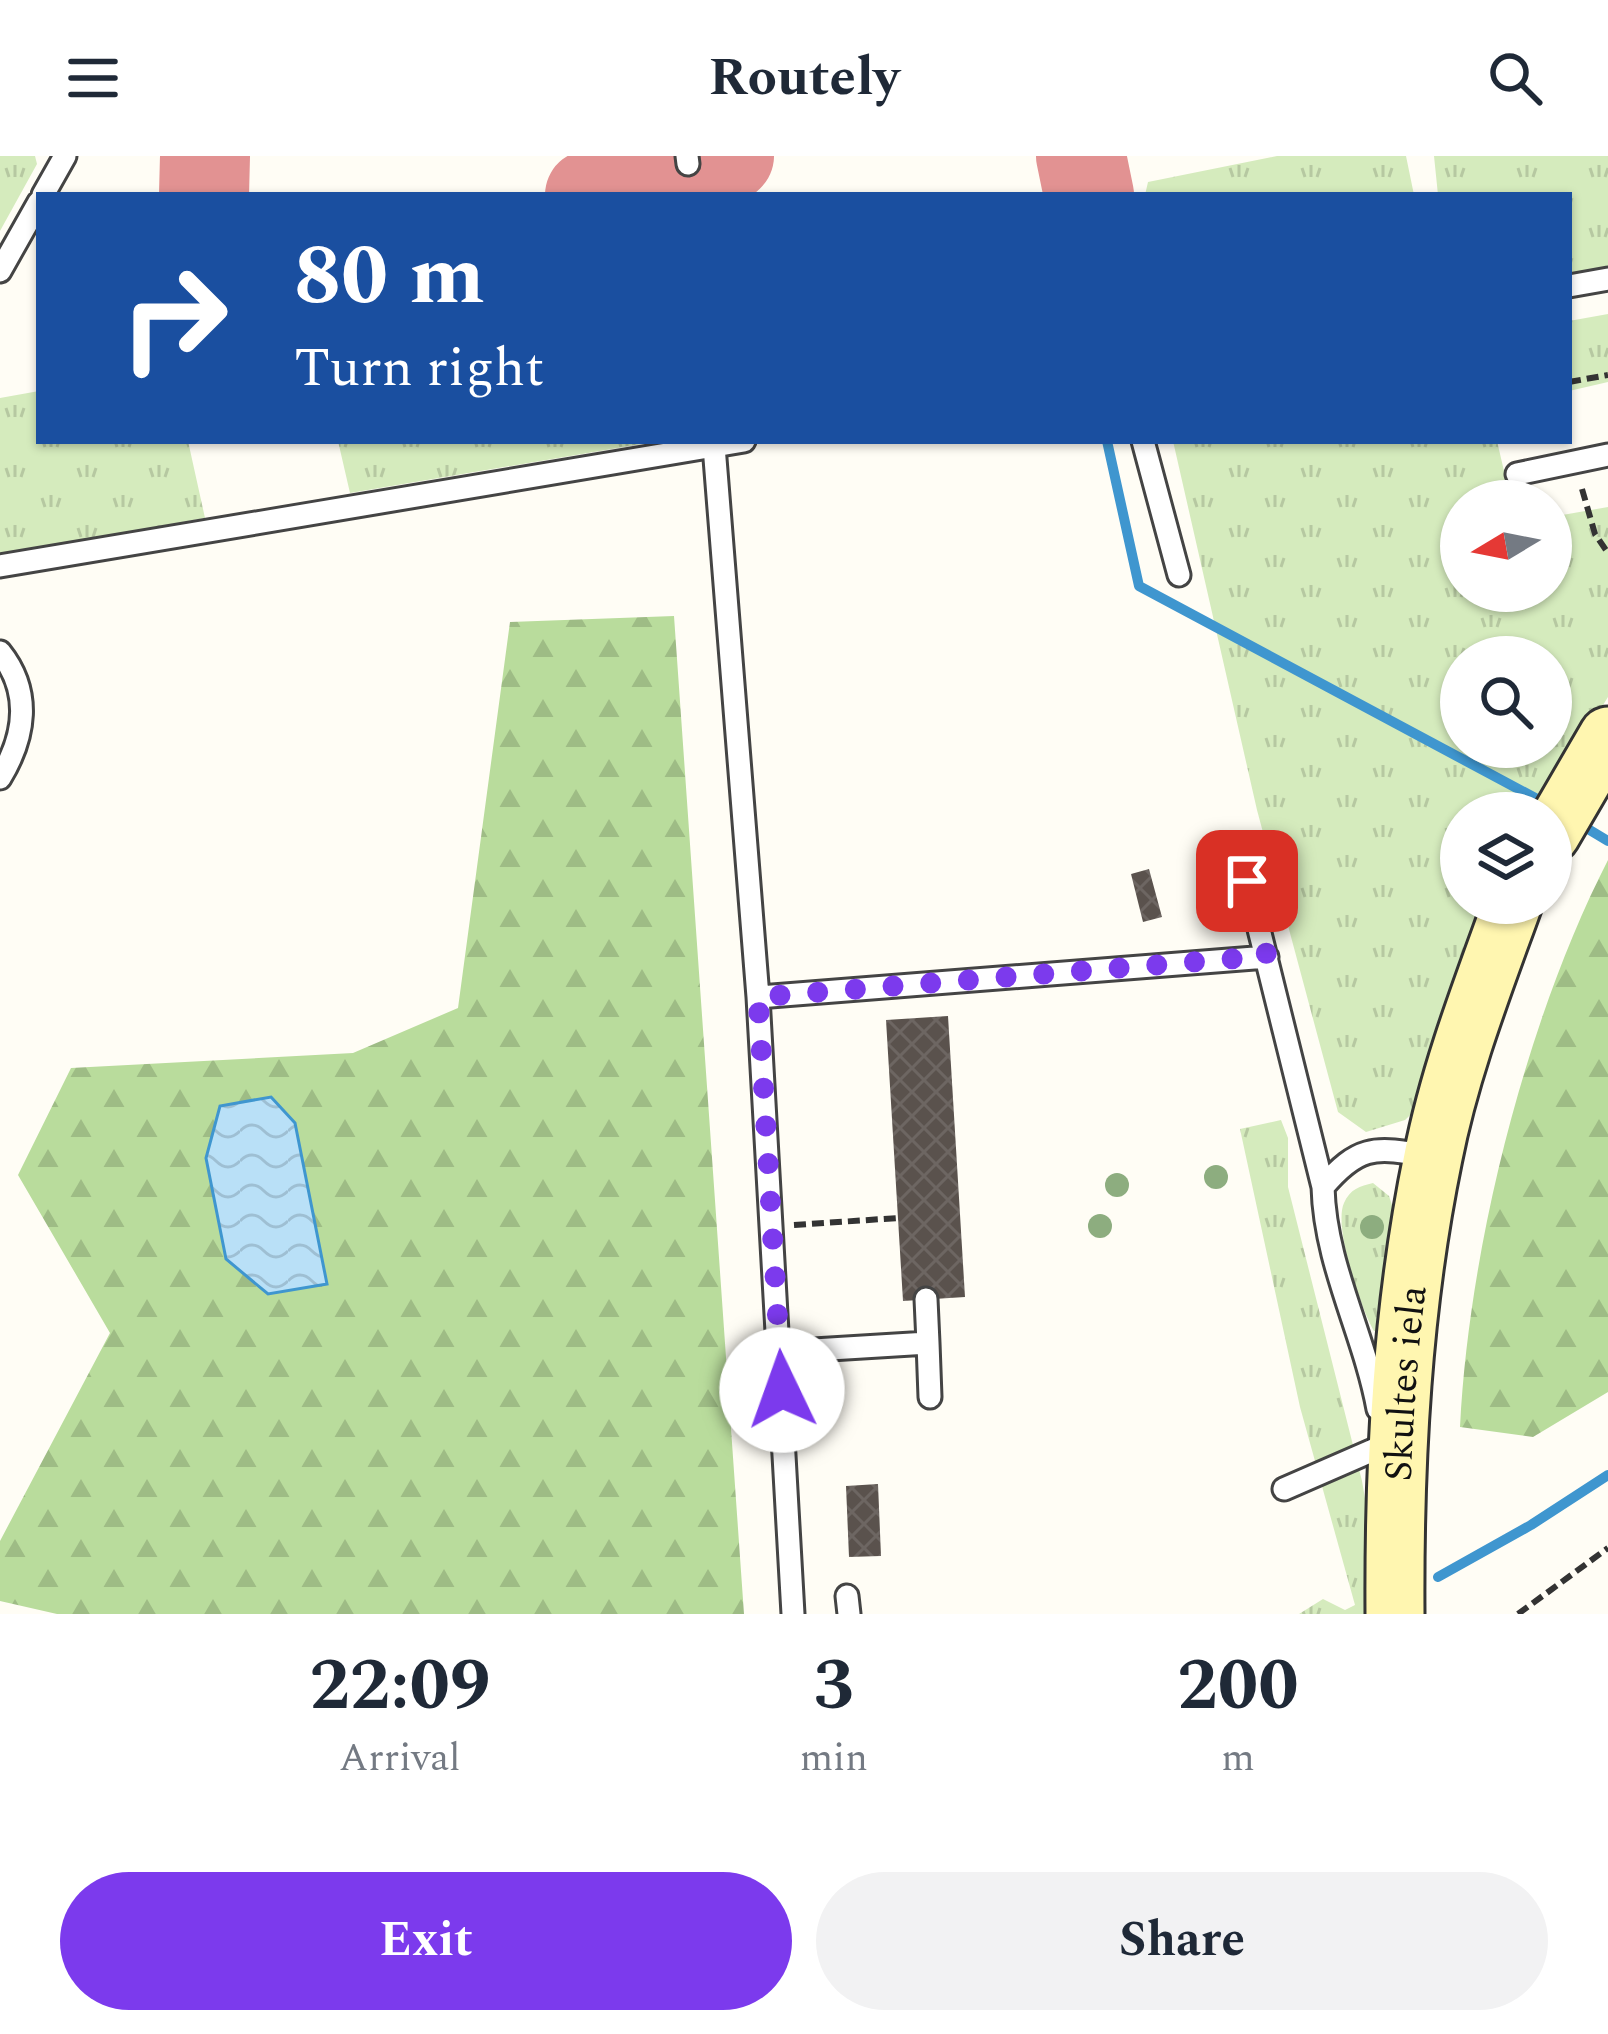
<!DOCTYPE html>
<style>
body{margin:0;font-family:Spectral,serif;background:#f2f2f3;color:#1f2937;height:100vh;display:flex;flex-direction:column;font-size:45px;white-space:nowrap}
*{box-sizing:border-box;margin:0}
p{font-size:39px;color:#747a83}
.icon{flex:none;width:66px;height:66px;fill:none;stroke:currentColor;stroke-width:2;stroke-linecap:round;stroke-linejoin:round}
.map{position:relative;height:1458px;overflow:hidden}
.drawer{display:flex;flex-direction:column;background:#fff;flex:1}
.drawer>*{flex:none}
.hud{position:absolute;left:36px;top:36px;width:1536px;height:252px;border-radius:0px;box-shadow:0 3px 9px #0004;background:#1a4fa0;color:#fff;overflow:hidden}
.needle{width:78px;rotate:260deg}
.buttons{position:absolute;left:1440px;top:324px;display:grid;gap:24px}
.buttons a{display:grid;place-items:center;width:132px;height:132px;border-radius:50%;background:#fff;box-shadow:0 3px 9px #0004;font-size:60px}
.pin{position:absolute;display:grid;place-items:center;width:102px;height:102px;color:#fff;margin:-51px;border-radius:24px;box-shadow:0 6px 18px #0006}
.me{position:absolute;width:132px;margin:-66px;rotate:357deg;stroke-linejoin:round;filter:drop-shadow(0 0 9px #0008)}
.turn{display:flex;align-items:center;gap:42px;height:252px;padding:0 60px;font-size:54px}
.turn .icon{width:156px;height:156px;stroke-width:2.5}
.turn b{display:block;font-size:84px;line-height:102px}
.eta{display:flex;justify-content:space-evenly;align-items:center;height:204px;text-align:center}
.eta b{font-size:72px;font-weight:700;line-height:84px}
.action{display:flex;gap:24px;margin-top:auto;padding:24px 60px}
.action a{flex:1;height:138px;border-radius:72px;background:#7c3aed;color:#fff;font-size:48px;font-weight:700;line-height:138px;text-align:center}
.action a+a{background:#f2f2f3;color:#1f2937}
header{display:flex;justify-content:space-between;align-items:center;height:156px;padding:0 60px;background:#fff;font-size:54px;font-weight:700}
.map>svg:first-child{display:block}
</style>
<header><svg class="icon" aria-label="menu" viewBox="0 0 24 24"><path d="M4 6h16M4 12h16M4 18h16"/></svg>Routely<svg class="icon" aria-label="search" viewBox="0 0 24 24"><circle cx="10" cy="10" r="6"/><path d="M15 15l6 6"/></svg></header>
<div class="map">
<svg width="1608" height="1458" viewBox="0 0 1608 1458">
<defs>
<pattern id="grass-tufts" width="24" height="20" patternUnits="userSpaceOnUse" patternTransform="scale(3)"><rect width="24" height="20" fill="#d5ebbd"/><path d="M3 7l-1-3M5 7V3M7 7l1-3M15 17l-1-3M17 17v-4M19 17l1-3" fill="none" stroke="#b6c8a1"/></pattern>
<pattern id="forest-firs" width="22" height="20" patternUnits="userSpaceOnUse" patternTransform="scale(3)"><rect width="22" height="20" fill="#b9dc9c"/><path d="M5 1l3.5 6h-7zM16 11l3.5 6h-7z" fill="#9ebc85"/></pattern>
<pattern id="water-waves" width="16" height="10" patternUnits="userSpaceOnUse" patternTransform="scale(3)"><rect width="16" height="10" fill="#b9e0f7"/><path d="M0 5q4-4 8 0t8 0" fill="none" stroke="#9ebfd3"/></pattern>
<pattern id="building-cross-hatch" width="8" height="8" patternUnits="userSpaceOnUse" patternTransform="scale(3)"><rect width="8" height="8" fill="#5a524d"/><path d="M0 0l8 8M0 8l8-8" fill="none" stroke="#6d6662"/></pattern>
</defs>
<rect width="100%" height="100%" fill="#fffdf5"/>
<path fill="url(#grass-tufts)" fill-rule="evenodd" d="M 0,0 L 35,0 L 37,8 L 0,75 Z
M 1277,0 L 1406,0 L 1414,39 L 1145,39 L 1148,26 Z
M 1434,0 L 1608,0 L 1608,114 L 1569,120 L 1569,39 L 1438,39 Z
M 1608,158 L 1608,226 L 1569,235 L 1569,165 Z
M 39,235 L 39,285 L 188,285 L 205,362 L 0,399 L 0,242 Z
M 338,285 L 659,285 L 350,337 Z
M 1173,285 L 1497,285 L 1511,345 L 1461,345 L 1461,435 L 1551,435 L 1551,361 L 1608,351 L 1608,541 L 1536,657 L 1461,657 L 1461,747 L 1493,747 L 1426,944 L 1405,964 L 1366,976 L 1338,956 L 1257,654 ZM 1461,501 L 1551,501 L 1551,591 L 1461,591 Z
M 1281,964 L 1288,982 L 1288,1031 L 1362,1325 L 1374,1395 L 1373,1458 L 1299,1458 L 1323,1443 L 1345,1454 L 1355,1449 L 1300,1251 L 1240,973 Z
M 1373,1027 L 1389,1040 L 1398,1067 L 1380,1175 L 1374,1175 C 1361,1153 1333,1071 1344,1047 C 1350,1033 1360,1030 1373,1027 Z"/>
<path fill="url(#forest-firs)" d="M 674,460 L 744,1458 L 57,1458 L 0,1445 L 0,1385 L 110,1177 L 18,1019 L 71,912 L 353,897 L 458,852 L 510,466 Z
M 1608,704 L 1608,1236 L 1533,1281 L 1460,1271 C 1469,1091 1526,864 1608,704 Z"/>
<path fill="url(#water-waves)" stroke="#3f96cf" stroke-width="3" d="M 271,941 L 295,967 L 327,1128 L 268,1138 L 226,1103 L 206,1002 L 220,950 Z"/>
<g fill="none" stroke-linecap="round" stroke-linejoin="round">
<path stroke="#3f96cf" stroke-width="10" d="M 1107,285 L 1139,430 L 1537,643
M 1588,673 L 1608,685
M 1438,1421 L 1531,1369 L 1608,1319"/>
<path stroke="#e29292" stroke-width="90" d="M 1081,0 L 1089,39
M 204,39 L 205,0
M 590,39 L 729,0"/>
</g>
<path fill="url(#building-cross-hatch)" d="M 1149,713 L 1162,761 L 1143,766 L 1131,718 Z
M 948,860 L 965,1141 L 903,1145 L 886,864 Z
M 878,1328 L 881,1400 L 849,1401 L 846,1330 Z"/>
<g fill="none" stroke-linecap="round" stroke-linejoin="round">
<g stroke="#444" stroke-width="27">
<path id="service" d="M 687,0 L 688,8
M 43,39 L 65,0
M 0,115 L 39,46
M 1569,130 L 1608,123
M 1143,285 L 1179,419
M 714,290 L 758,841 L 793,1458
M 1517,318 L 1608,299
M 0,410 L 744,285
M 0,496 C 32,536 25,581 0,622
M 1247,725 L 1323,1031 C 1325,1109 1364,1177 1378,1253
M 758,841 L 1267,801
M 1323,1031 C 1362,985 1378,993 1433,1000
M 928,1187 L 930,1241
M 781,1196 L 928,1187 L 926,1143
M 1284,1333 L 1385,1289
M 847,1440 L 849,1458"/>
</g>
<g stroke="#333" stroke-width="63">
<g id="secondary">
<path d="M 1551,678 L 1608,580"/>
<path id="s1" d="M 1395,1458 C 1394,1305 1402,1151 1433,1001 C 1450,914 1483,830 1513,747"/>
</g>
</g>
<path stroke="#333" stroke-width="6" stroke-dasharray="12 6" stroke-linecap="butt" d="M 1569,226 L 1608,219
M 1582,333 L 1595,378 L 1608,397
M 794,1069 L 898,1062
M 1518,1458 L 1608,1392"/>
<use href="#service" stroke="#fff" stroke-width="21"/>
<use href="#secondary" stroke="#fff6b0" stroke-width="57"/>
</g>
<g fill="#8dad7f">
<circle cx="1216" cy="1021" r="12"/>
<circle cx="1117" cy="1029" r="12"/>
<circle cx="1100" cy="1070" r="12"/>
<circle cx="1372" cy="1071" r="12"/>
</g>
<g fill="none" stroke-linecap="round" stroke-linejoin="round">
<path stroke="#7c3aed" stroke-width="21" stroke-dasharray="0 37.8" d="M 782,1234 L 758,841 L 1267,800 L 1247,725"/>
</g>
<g text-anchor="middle" stroke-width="12" stroke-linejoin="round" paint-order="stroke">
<g font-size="39" fill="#111" stroke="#fff">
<text dy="14" stroke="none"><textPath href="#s1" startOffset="231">Skultes iela</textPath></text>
</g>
</g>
</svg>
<div class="buttons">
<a><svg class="needle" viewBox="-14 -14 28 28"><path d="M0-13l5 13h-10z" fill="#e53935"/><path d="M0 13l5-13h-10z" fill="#747a83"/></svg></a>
<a><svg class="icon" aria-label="search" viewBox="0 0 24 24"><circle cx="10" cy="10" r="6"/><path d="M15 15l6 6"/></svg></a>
<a><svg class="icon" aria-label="layers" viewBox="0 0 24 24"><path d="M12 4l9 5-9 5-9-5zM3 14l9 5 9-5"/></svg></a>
</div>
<div class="pin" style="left:1247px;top:725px;background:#d93025"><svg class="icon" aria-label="arrive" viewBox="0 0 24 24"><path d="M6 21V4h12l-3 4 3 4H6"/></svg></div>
<svg class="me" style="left:782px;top:1234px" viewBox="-20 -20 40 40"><circle r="19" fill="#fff"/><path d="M0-13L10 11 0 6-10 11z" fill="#7c3aed"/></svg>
<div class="hud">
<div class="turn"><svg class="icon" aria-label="right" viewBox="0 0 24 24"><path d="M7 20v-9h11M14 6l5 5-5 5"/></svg><div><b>80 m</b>Turn right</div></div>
</div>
</div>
<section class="drawer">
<div class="eta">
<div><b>22:09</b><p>Arrival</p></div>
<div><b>3</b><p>min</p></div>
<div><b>200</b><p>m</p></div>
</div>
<div class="action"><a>Exit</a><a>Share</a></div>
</section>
